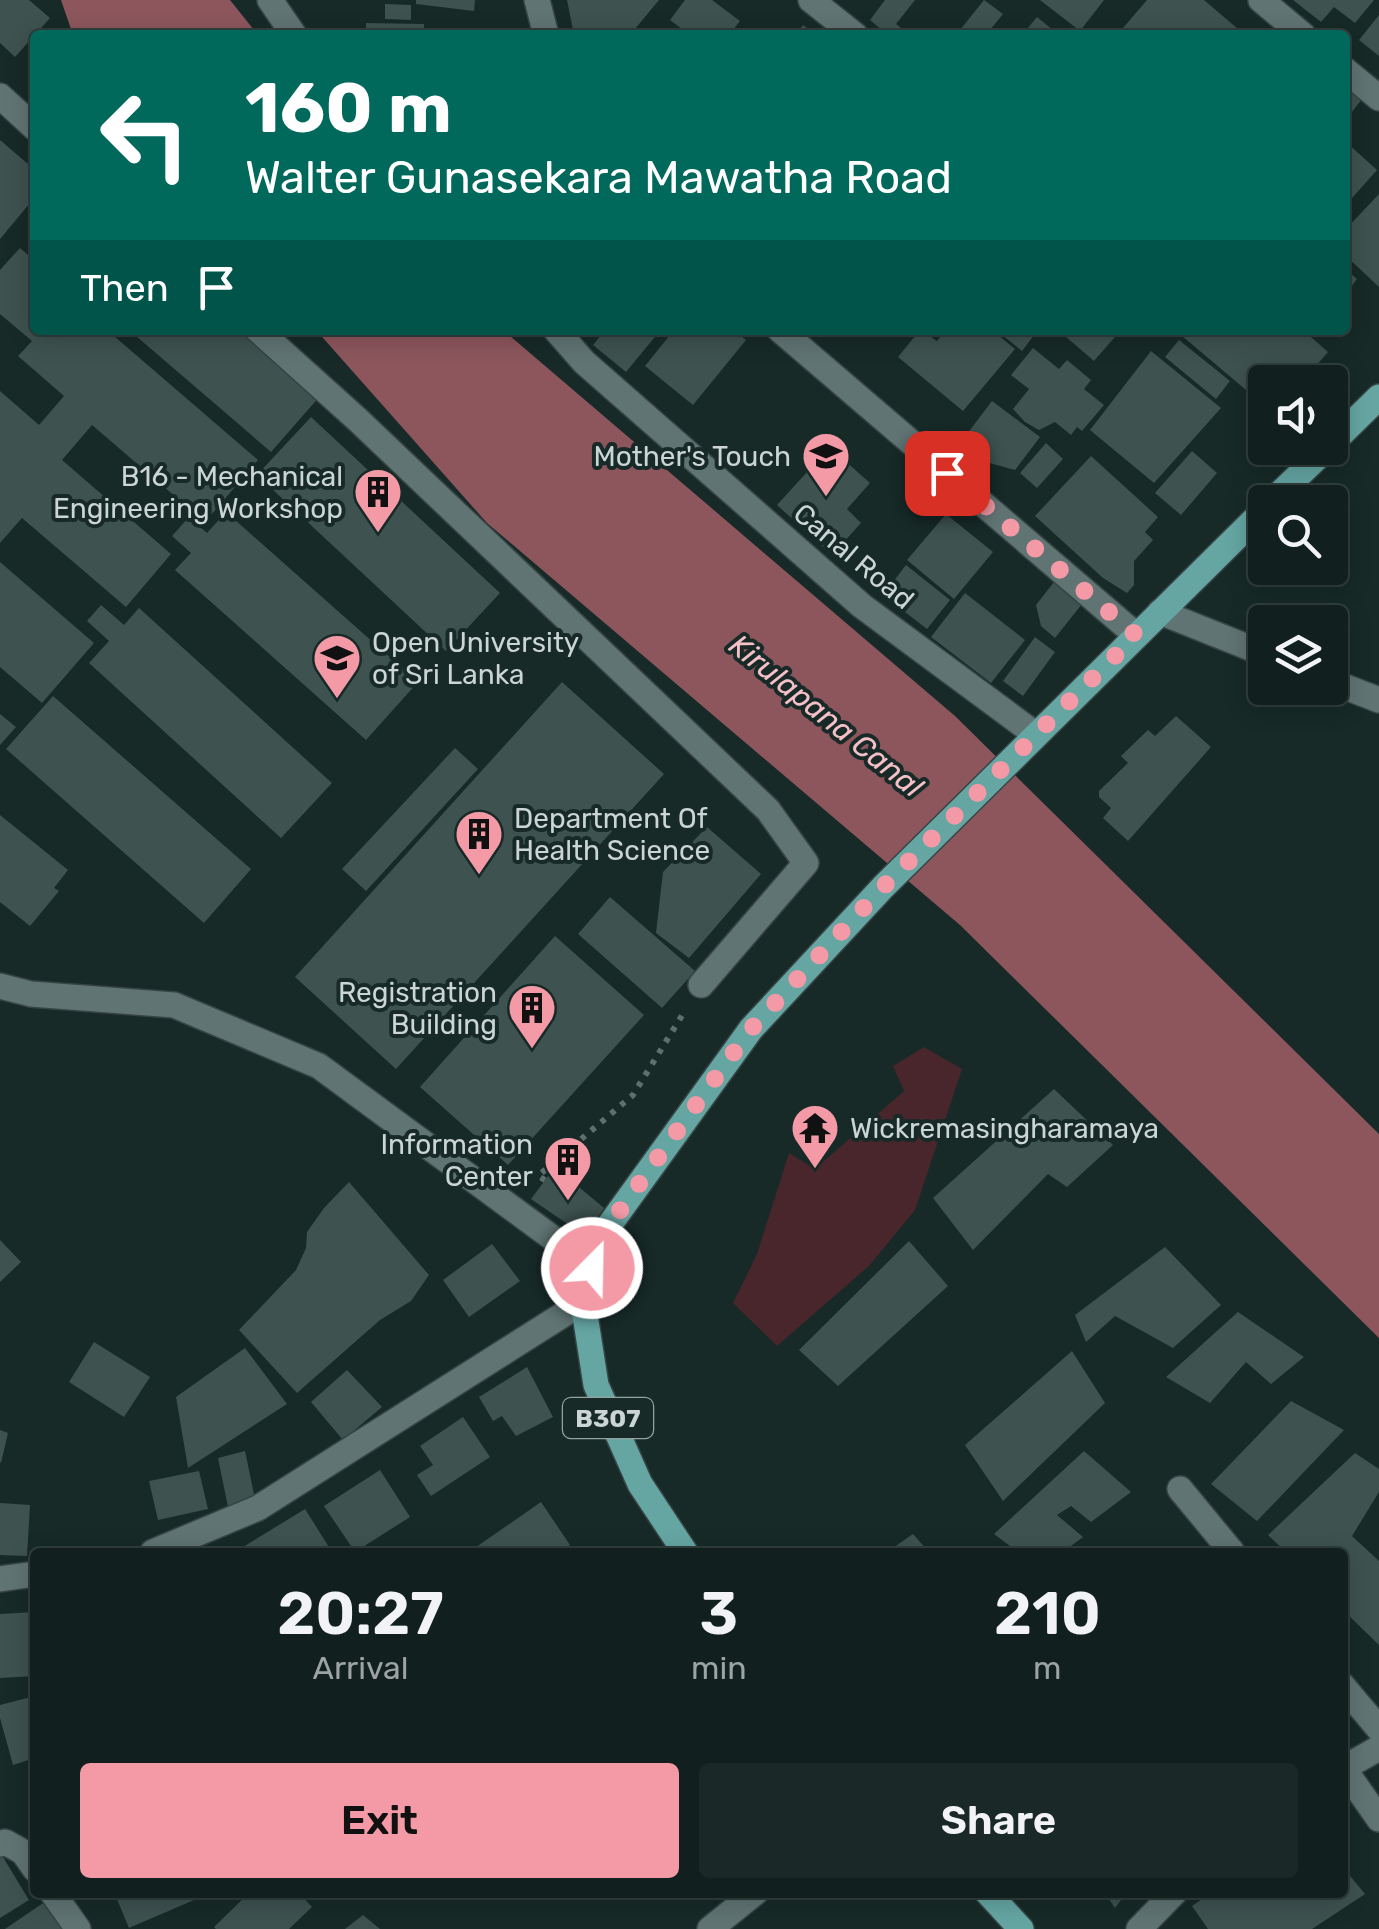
<!DOCTYPE html>
<style>
body{margin:0;font-family:Rubik,sans-serif;background:#1a2827;color:#f1f3f6;height:100vh;display:flex;flex-direction:column;font-size:38px;white-space:nowrap}
*{box-sizing:border-box;margin:0}
p{font-size:32px;color:#9ca3a4}
.icon{flex:none;width:55px;height:55px;fill:none;stroke:currentColor;stroke-width:2;stroke-linecap:round;stroke-linejoin:round}
.map{position:relative;flex:1;overflow:hidden}
.panel{position:absolute;left:30px;top:1548px;width:1318px;height:350px;display:flex;flex-direction:column;background:#11201e;border-radius:10px;box-shadow:0 5px 25px #0003,0 0 0 2px #303e3c}
.panel>*{flex:none}
.guide{position:absolute;left:30px;top:30px;width:1320px;height:305px;border-radius:10px;box-shadow:0 5px 25px #0003,0 0 0 2px #303e3c;background:#00695c;color:#fff;overflow:hidden}
.buttons{position:absolute;left:1248px;top:365px;display:grid;gap:20px}
.buttons a{display:grid;place-items:center;width:100px;height:100px;border-radius:10px;background:#11201e;box-shadow:0 5px 25px #0003,0 0 0 2px #303e3c;font-size:50px}
.pin{position:absolute;display:grid;place-items:center;width:85px;height:85px;color:#fff;margin:-42px;border-radius:20px;box-shadow:0 5px 15px #0006}
.me{position:absolute;width:110px;margin:-55px;rotate:23deg;stroke-linejoin:round;filter:drop-shadow(0 0 8px #0008)}
.turn{display:flex;align-items:center;gap:35px;height:210px;padding:0 50px;font-size:45px}
.turn .icon{width:130px;height:130px;stroke-width:2.5}
.turn b{display:block;font-size:70px;line-height:85px}
.then{display:flex;align-items:center;height:95px;padding:0 50px;background:#0003;gap:20px;font-size:38px}
.eta{display:flex;justify-content:space-evenly;align-items:center;height:170px;text-align:center}
.eta b{font-size:60px;font-weight:600;line-height:70px}
.cta{display:flex;gap:20px;margin-top:auto;padding:20px 50px}
.cta a{flex:1;height:115px;border-radius:10px;background:#f49aa6;color:#111;font-size:40px;font-weight:600;line-height:115px;text-align:center}
.cta a+a{background:#1a2827;color:#f1f3f6}
.map>svg:first-child{display:block}
</style>
<div class="map">
<svg width="1379" height="1929" viewBox="0 0 1379 1929">
<rect width="100%" height="100%" fill="#172a28"/>
<path fill="#48262b" d="M 924,1047 L 962,1069 L 915,1210 L 869,1266 L 777,1346 L 733,1303 L 757,1254 L 789,1153 L 815,1169 L 904,1091 L 893,1066 Z"/>
<path fill="#8d565d" d="M 61,0 L 230,0 L 258,35 L 73,35 Z
M 316,330 L 503,330 L 955,716 L 1379,1134 L 1379,1338 L 960,925 L 487,523 Z"/>
<path fill="#3e5250" d="M 0,0 L 29,0 L 50,18 L 15,57 L 0,43 Z
M 416,0 L 475,0 L 474,11 L 416,4 Z
M 567,0 L 659,0 L 630,35 L 574,35 Z
M 685,0 L 712,0 L 740,21 L 729,35 L 690,35 L 670,20 Z
M 885,0 L 915,0 L 896,24 L 910,35 L 888,35 L 870,20 Z
M 984,0 L 1003,14 L 986,35 L 956,35 Z
M 1040,0 L 1104,0 L 1080,31 Z
M 1147,0 L 1204,0 L 1245,35 L 1117,35 Z
M 1293,0 L 1374,0 L 1355,23 L 1334,7 L 1321,22 Z
M 385,4 L 411,5 L 411,20 L 385,19 Z
M 1379,15 L 1379,56 L 1359,40 Z
M 1037,17 L 1059,35 L 1022,35 Z
M 366,23 L 424,24 L 424,35 L 366,35 Z
M 803,25 L 816,35 L 795,35 Z
M 1345,85 L 1362,99 L 1345,121 Z
M 0,140 L 35,170 L 35,197 L 0,239 Z
M 1345,141 L 1377,170 L 1345,206 Z
M 1379,194 L 1379,287 L 1345,255 L 1345,230 Z
M 20,248 L 35,261 L 35,330 L 107,330 L 258,460 L 205,522 L 92,425 L 62,460 L 171,554 L 126,607 L 22,518 L 0,543 L 0,391 L 39,425 L 64,396 L 18,356 L 32,341 L 0,314 L 0,270 Z
M 1345,269 L 1357,279 L 1345,295 Z
M 129,330 L 246,330 L 321,395 L 271,452 Z
M 605,330 L 656,330 L 659,332 L 626,372 L 593,345 Z
M 674,330 L 733,330 L 746,340 L 693,405 L 645,366 Z
M 920,330 L 937,341 L 946,330 L 992,330 L 1015,349 L 963,411 L 898,357 Z
M 996,330 L 1038,330 L 1022,351 Z
M 1058,330 L 1121,330 L 1094,361 Z
M 1175,330 L 1303,330 L 1328,352 L 1302,382 L 1265,382 L 1265,406 Z
M 1179,340 L 1230,381 L 1216,399 L 1165,357 Z
M 1033,348 L 1059,369 L 1067,360 L 1091,380 L 1084,389 L 1104,405 L 1082,431 L 1077,427 L 1071,435 L 1055,422 L 1039,430 L 1025,422 L 1013,409 L 1029,389 L 1011,375 Z
M 1151,351 L 1221,408 L 1154,483 L 1090,430 Z
M 992,401 L 1040,437 L 1015,470 L 986,462 L 967,434 Z
M 311,417 L 500,593 L 446,651 L 257,475 Z
M 1046,443 L 1063,459 L 1037,488 L 1020,473 Z
M 1192,451 L 1217,473 L 1181,515 L 1155,493 Z
M 835,452 L 870,483 L 847,509 L 861,523 L 832,555 L 777,505 L 808,471 L 813,476 Z
M 1091,456 L 1158,517 L 1145,532 L 1153,540 L 1134,561 L 1134,585 L 1127,593 L 1103,578 L 1035,516 Z
M 226,512 L 418,682 L 366,740 L 175,570 L 191,553 L 172,536 L 189,517 L 207,533 Z
M 946,514 L 993,552 L 954,599 L 907,560 Z
M 0,562 L 94,643 L 42,703 L 0,667 Z
M 906,565 L 950,600 L 927,629 L 883,595 Z
M 1054,582 L 1082,604 L 1055,638 L 1041,626 L 1036,605 Z
M 965,593 L 1025,640 L 991,683 L 931,637 Z
M 101,605 L 124,625 L 139,608 L 332,783 L 281,838 L 89,663 L 109,641 L 87,621 Z
M 1035,637 L 1055,652 L 1023,696 L 1003,681 Z
M 562,682 L 664,774 L 396,1069 L 295,977 Z
M 53,696 L 251,869 L 204,923 L 6,749 Z
M 0,714 L 16,727 L 0,745 Z
M 1176,716 L 1211,747 L 1128,841 L 1103,818 L 1111,808 L 1099,797 L 1099,791 L 1128,763 L 1121,756 L 1148,730 L 1155,736 Z
M 455,748 L 478,769 L 366,891 L 342,869 Z
M 0,815 L 68,870 L 54,888 L 59,891 L 30,926 L 0,902 Z
M 707,827 L 761,874 L 689,958 L 656,933 L 663,872 Z
M 610,897 L 695,971 L 662,1008 L 578,934 Z
M 555,936 L 644,1015 L 508,1165 L 420,1087 Z
M 1054,1089 L 1113,1145 L 1067,1187 L 1048,1174 L 973,1250 L 933,1198 Z
M 555,1167 L 604,1208 L 585,1236 L 531,1199 Z
M 349,1182 L 429,1275 L 411,1301 L 380,1320 L 297,1393 L 239,1330 L 296,1270 L 306,1248 L 307,1232 L 324,1208 Z
M 0,1240 L 21,1262 L 0,1282 Z
M 909,1241 L 948,1286 L 838,1386 L 799,1350 Z
M 492,1244 L 520,1281 L 469,1317 L 443,1280 Z
M 1165,1247 L 1221,1305 L 1173,1348 L 1115,1316 L 1086,1342 L 1075,1315 Z
M 1238,1312 L 1304,1357 L 1271,1384 L 1246,1362 L 1210,1403 L 1166,1377 Z
M 94,1342 L 150,1377 L 124,1417 L 69,1382 Z
M 245,1348 L 287,1404 L 188,1468 L 176,1397 Z
M 1072,1351 L 1105,1403 L 1003,1501 L 965,1445 Z
M 527,1367 L 553,1417 L 516,1436 L 502,1416 L 493,1421 L 479,1397 Z
M 347,1370 L 382,1407 L 343,1440 L 311,1402 Z
M 1291,1401 L 1344,1430 L 1257,1521 L 1211,1484 Z
M 463,1417 L 490,1457 L 431,1496 L 417,1475 L 433,1465 L 420,1446 Z
M 0,1430 L 8,1433 L 1,1463 L 0,1462 Z
M 245,1451 L 255,1499 L 228,1507 L 218,1458 Z
M 1084,1451 L 1131,1492 L 1091,1522 L 1071,1506 L 1057,1515 L 1083,1537 L 1063,1552 L 1018,1552 L 994,1534 Z
M 1355,1453 L 1379,1469 L 1379,1492 L 1352,1536 L 1379,1561 L 1379,1645 L 1342,1609 L 1342,1552 L 1286,1552 L 1268,1535 Z
M 380,1470 L 410,1517 L 355,1552 L 324,1506 Z
M 199,1471 L 208,1509 L 158,1520 L 149,1481 Z
M 541,1502 L 570,1545 L 560,1552 L 469,1552 Z
M 0,1503 L 30,1505 L 27,1556 L 0,1555 Z
M 305,1509 L 332,1552 L 235,1552 Z
M 913,1534 L 929,1552 L 887,1552 Z
M 35,1612 L 35,1676 L 0,1678 L 0,1614 Z
M 35,1696 L 35,1758 L 13,1765 L 0,1718 L 0,1705 Z
M 0,1852 L 29,1900 L 0,1918 Z
M 1342,1866 L 1365,1894 L 1312,1929 L 1208,1929 L 1192,1906 L 1212,1892 L 1342,1892 Z
M 114,1892 L 199,1892 L 201,1897 L 129,1928 Z
M 250,1892 L 298,1892 L 312,1907 L 289,1929 L 216,1929 L 214,1927 Z
M 1104,1892 L 1127,1892 L 1115,1908 Z
M 46,1901 L 64,1929 L 5,1929 Z
M 363,1915 L 380,1929 L 345,1929 Z"/>
<g fill="none" stroke-linecap="round" stroke-linejoin="round">
<g stroke="#364544" stroke-width="28">
<path id="minor" d="M 270,0 L 294,35
M 537,0 L 546,35
M 811,0 L 855,35
M 1261,0 L 1303,35
M 1345,70 L 1379,98
M 0,96 L 35,128
M 258,330 L 358,420 L 768,810 L 806,863 L 701,985
M 556,330 L 584,362 L 862,606 L 1035,734
M 780,330 L 1136,635
M 1160,612 L 1265,654
M 1330,681 L 1379,700
M 0,986 L 31,994 L 174,1005 L 319,1066 L 592,1267
M 1180,1489 L 1232,1552
M 153,1552 L 258,1508 L 583,1302
M 0,1579 L 35,1574
M 1342,1685 L 1379,1729
M 1342,1769 L 1379,1748
M 1344,1769 L 1379,1819
M 0,1844 L 5,1842 L 23,1852 L 35,1869
M 52,1892 L 78,1929
M 710,1929 L 756,1892
M 1139,1929 L 1175,1892"/>
</g>
<g stroke="#364544" stroke-width="28">
<path id="major" d="M 1330,445 L 1379,397
M 1271,502 L 1327,448
M 685,1552 L 640,1484 L 596,1385 L 583,1302 L 608,1227 L 751,1029 L 883,887 L 1265,509
M 987,1892 L 1021,1929"/>
</g>
<path stroke="#606f6e" stroke-width="6" stroke-dasharray="5 8" stroke-linecap="butt" d="M 545,1180 L 538,1176 L 633,1095 L 686,1009"/>
<use href="#minor" stroke="#607473" stroke-width="25"/>
<use href="#major" stroke="#65a6a3" stroke-width="25"/>
</g>
<g fill="none" stroke-linecap="round" stroke-linejoin="round">
<path stroke="#f49aa6" stroke-width="18" stroke-dasharray="0 32.4" d="M 592,1268 L 608,1227 L 750,1030 L 883,887 L 1136,635 L 947,473"/>
</g>
<defs>
<g id="school-pin" transform="scale(2.5)"><path d="M0 17L-7.5 6A9.5 9.5 0 1 1 7.5 6Z" fill="#f49aa6" stroke="#172a28"/><path d="M0-5L7-2L0 1L-7-2ZM-4 1L0 2.5L4 1V4Q0 6-4 4Z" fill="#111"/></g>
<g id="building-pin" transform="scale(2.5)"><path d="M0 17L-7.5 6A9.5 9.5 0 1 1 7.5 6Z" fill="#f49aa6" stroke="#172a28"/><path d="M-4-6H4V6H1V3H-1V6H-4ZM-2.5-4.3h1.7v1.8h-1.7ZM.8-4.3h1.7v1.8H.8ZM-2.5-1h1.7V.8h-1.7ZM.8-1h1.7V.8H.8Z" fill="#111"/></g>
<g id="university-pin" transform="scale(2.5)"><path d="M0 17L-7.5 6A9.5 9.5 0 1 1 7.5 6Z" fill="#f49aa6" stroke="#172a28"/><path d="M0-5L7-2L0 1L-7-2ZM-4 1L0 2.5L4 1V4Q0 6-4 4Z" fill="#111"/></g>
<g id="temple-pin" transform="scale(2.5)"><path d="M0 17L-7.5 6A9.5 9.5 0 1 1 7.5 6Z" fill="#f49aa6" stroke="#172a28"/><path d="M0-6L5-2H3V0L6.5 2.5H4V6H1.5V3h-3V6H-4V2.5H-6.5L-3 0V-2H-5Z" fill="#111"/></g>
</defs>
<g fill-rule="evenodd">
<use href="#school-pin" x="826" y="456"/>
<use href="#building-pin" x="378" y="492"/>
<use href="#university-pin" x="337" y="658"/>
<use href="#building-pin" x="479" y="834"/>
<use href="#building-pin" x="532" y="1008"/>
<use href="#temple-pin" x="815" y="1128"/>
<use href="#building-pin" x="568" y="1160"/>
</g>
<g text-anchor="middle" stroke-width="8" stroke-linejoin="round" paint-order="stroke">
<rect fill="#172a28" stroke="#94a2a0" stroke-width="2.5" x="563" y="1398" width="90" height="40" rx="8"/>
<g font-size="25" font-weight="bold" fill="#cad5d4">
<text x="608" y="1427">B307</text>
</g>
<g font-size="28" fill="#cad5d4" stroke="#172a28" text-anchor="end">
<text x="791" y="466">Mother's Touch</text>
<text x="343" y="486">B16 - Mechanical<tspan x="343" dy="32">Engineering Workshop</tspan></text>
<text x="372" y="652" text-anchor="start">Open University<tspan x="372" dy="32">of Sri Lanka</tspan></text>
<text x="514" y="828" text-anchor="start">Department Of<tspan x="514" dy="32">Health Science</tspan></text>
<text x="497" y="1002">Registration<tspan x="497" dy="32">Building</tspan></text>
<text x="850" y="1138" text-anchor="start">Wickremasingharamaya</text>
<text x="533" y="1154">Information<tspan x="533" dy="32">Center</tspan></text>
</g>
<g font-size="28" fill="#cad5d4" stroke="#172a28">
<text transform="translate(854 556) rotate(40)" y="10">Canal Road</text>
</g>
<g font-size="30" font-style="italic" fill="#f5c0c6" stroke="#172a28">
<text transform="translate(826 716) rotate(39)" y="10">Kirulapana Canal</text>
</g>
</g>
</svg>
<div class="buttons">
<a><svg class="icon" aria-label="sound" viewBox="0 0 24 24"><path d="M4 9h4l5-4v14l-5-4H4zM17 9q2 3 0 6"/></svg></a>
<a><svg class="icon" aria-label="search" viewBox="0 0 24 24"><circle cx="10" cy="10" r="6"/><path d="M15 15l6 6"/></svg></a>
<a><svg class="icon" aria-label="layers" viewBox="0 0 24 24"><path d="M12 4l9 5-9 5-9-5zM3 14l9 5 9-5"/></svg></a>
</div>
<div class="pin" style="left:947px;top:473px;background:#d93025"><svg class="icon" aria-label="arrive" viewBox="0 0 24 24"><path d="M6 21V4h12l-3 4 3 4H6"/></svg></div>
<svg class="me" style="left:592px;top:1268px" viewBox="-20 -20 40 40"><circle r="17" fill="#f49aa6" stroke="#fff" stroke-width="3"/><path d="M0-11L8 9 0 5-8 9z" fill="#fff"/></svg>
<div class="guide">
<div class="turn"><svg class="icon" aria-label="left" viewBox="0 0 24 24"><path d="M17 20v-9H6M10 6l-5 5 5 5"/></svg><div><b>160 m</b>Walter Gunasekara Mawatha Road</div></div>
<div class="then">Then<svg class="icon" aria-label="arrive" viewBox="0 0 24 24"><path d="M6 21V4h12l-3 4 3 4H6"/></svg></div>
</div>
<section class="panel">
<div class="eta">
<div><b>20:27</b><p>Arrival</p></div>
<div><b>3</b><p>min</p></div>
<div><b>210</b><p>m</p></div>
</div>
<div class="cta"><a>Exit</a><a>Share</a></div>
</section>
</div>
